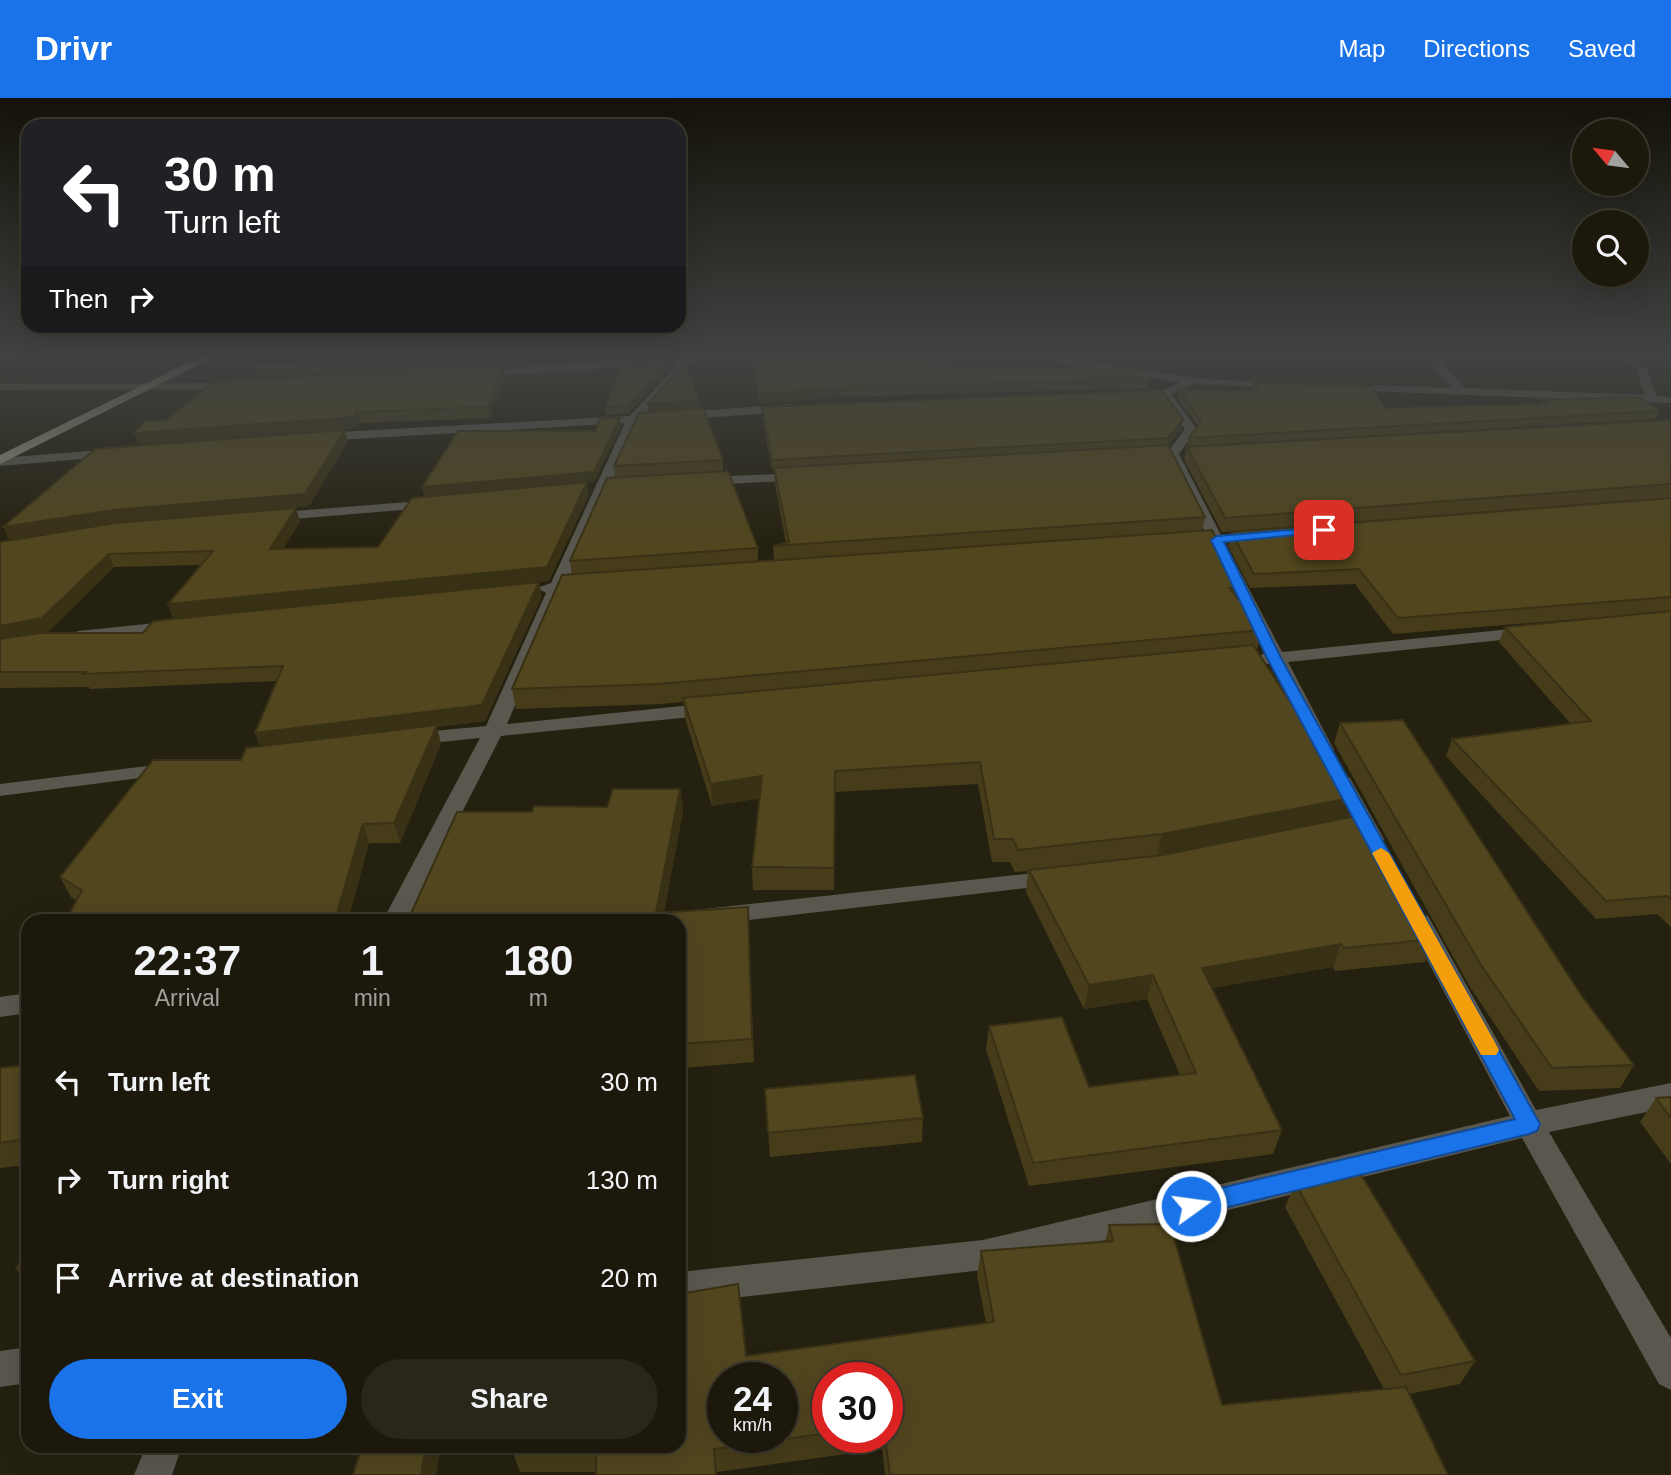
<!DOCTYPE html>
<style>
body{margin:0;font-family:Arial,sans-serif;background:#29261a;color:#f1f3f6;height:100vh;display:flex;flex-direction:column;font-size:26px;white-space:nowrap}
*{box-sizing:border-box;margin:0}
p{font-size:23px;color:#a0a09d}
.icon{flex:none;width:38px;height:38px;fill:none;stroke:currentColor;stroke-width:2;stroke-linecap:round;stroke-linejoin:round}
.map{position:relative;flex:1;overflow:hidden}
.side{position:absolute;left:21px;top:816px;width:665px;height:539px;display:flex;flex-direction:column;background:#1c190c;border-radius:21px;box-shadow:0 7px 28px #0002,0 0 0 2px #3a382d}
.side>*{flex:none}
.top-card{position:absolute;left:21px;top:21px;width:665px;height:214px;border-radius:21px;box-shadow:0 7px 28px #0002,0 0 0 2px #3a382d;background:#202124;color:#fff;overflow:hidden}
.needle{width:46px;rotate:299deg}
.fabs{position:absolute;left:1572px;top:21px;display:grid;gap:14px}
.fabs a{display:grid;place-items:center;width:77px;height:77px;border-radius:50%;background:#1c190c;box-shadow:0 7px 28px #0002,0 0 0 2px #3a382d;font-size:35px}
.speed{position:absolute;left:707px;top:1264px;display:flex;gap:14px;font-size:35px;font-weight:700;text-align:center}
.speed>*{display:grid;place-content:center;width:91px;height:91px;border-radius:50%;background:#1c190c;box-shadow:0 7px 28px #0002,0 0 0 2px #3a382d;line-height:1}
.speed small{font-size:18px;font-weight:400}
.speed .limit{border:10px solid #d22;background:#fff;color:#111}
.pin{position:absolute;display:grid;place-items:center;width:60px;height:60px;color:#fff;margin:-30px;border-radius:14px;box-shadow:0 4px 10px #0006}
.me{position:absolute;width:77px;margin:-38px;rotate:76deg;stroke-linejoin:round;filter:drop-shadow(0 0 5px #0008)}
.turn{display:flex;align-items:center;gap:24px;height:147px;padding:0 28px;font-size:32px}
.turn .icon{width:91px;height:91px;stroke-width:2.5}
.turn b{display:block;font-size:49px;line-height:60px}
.then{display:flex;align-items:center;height:66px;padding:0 28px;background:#0003;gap:14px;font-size:26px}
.eta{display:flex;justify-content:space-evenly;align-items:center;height:119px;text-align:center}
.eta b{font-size:42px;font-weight:800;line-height:49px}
.button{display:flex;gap:14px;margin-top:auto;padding:14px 28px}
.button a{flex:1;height:80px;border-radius:42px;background:#1a73e8;color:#fff;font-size:28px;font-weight:800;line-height:80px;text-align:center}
.button a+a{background:#29261a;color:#f1f3f6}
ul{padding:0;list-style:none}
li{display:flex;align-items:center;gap:21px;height:98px;padding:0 28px}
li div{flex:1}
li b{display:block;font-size:26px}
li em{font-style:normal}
header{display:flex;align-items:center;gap:42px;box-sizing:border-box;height:98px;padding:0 35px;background:#1a73e8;color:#fff}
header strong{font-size:33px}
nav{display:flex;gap:38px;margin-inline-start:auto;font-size:24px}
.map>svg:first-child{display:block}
</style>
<header>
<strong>Drivr</strong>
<nav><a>Map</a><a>Directions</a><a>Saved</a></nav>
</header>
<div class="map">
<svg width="1671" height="1377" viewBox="0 0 1671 1377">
<rect width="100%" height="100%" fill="#252110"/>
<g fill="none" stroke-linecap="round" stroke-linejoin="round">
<path fill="#59574e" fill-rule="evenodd" d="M 682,256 L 761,256 L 756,259 L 690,264 L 643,317 L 791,306 L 797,310 L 791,314 L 638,324 L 568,483 L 585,482 L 593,487 L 585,492 L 563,493 L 507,626 L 711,605 L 721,611 L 711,617 L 501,638 L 407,822 L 383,822 L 480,640 L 412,647 L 402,641 L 412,635 L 486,628 L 546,495 L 537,490 L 551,485 L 625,325 L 320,343 L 314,339 L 320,335 L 630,318 L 678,265 L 478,279 L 472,276 L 478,273 Z
M 1004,256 L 1032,256 L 1204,281 L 1286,285 L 1288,287 L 1282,290 L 1194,286 L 1171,296 L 1197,331 L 1179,356 L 1221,437 L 1259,434 L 1266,438 L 1259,442 L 1225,445 L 1282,554 L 1530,529 L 1539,534 L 1530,539 L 1288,564 L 1334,652 L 1331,656 L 1317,656 L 1271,566 L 1256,565 L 1253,561 L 1265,555 L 1211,447 L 1190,449 L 1182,444 L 1190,439 L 1207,438 L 1166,356 L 1185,331 L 1158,295 L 1180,284 Z
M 1423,256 L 1434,256 L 1465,290 L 1645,297 L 1636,271 L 1619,256 L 1631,256 L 1646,270 L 1657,298 L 1671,299 L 1671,305 L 1345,292 L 1339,289 L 1345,286 L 1452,290 Z
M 0,286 L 236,285 L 242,288 L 236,291 L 0,292 Z
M 113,351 L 118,352 L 118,358 L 0,368 L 0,360 Z
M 802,375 L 809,379 L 807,382 L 705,387 L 698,383 L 705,379 Z
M 433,402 L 438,403 L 438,409 L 269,423 L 262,419 L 269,415 Z
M 175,523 L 181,524 L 184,528 L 181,532 L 78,543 L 69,538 L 78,533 Z
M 172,665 L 182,671 L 179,675 L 0,698 L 0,686 Z
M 1340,674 L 1350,680 L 1384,741 L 1381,746 L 1365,746 L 1362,741 L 1330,680 Z
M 1053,773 L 1061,776 L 1065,781 L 1061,786 L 679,830 L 679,822 L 664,822 L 667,816 L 676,814 Z
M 1419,816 L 1428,818 L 1536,1012 L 1671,985 L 1671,1009 L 1549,1034 L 1671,1240 L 1671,1292 L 1659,1286 L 1522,1040 L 983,1172 L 679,1206 L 679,1174 L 983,1142 L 1510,1018 L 1407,824 L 1410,818 Z
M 28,895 L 28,915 L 0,919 L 0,899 Z
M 28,1249 L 28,1285 L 0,1289 L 0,1253 Z
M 146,1348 L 182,1348 L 172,1377 L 134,1377 Z"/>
<path fill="#918c7b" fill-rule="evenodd" d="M 206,256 L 220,256 L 0,366 L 0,357 Z"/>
</g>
<path fill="#463c1a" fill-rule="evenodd" d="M 377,256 L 513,256 L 509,267 L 256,279 L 254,272 L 362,265 Z
M 751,256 L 928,256 L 928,265 L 1149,281 L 1147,290 L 841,299 L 760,306 Z
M 503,268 L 505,278 L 490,320 L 360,325 L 357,330 L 138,346 L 167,322 Z
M 671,269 L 629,315 L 606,317 L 605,309 Z
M 1253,285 L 1385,310 L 1538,306 L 1540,302 L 1660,313 L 1656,321 L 1187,348 L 1189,340 L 1198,328 L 1177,300 L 1179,292 L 1252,293 Z
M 699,302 L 699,310 L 723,362 L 723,373 L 758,450 L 758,464 L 774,463 L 773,448 L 786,445 L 775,386 L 774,372 L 772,372 L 762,318 L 762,309 L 1182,331 L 1168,347 L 1205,419 L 1202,433 L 1233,473 L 1232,478 L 1240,490 L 1238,501 L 1262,532 L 1257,551 L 1255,551 L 1349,719 L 1435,841 L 1425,864 L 1335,873 L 1333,869 L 1212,890 L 1282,1032 L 1273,1056 L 1029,1088 L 986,951 L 989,928 L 1089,989 L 1180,977 L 1147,901 L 1084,911 L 1026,794 L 1028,773 L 1015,774 L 1010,764 L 992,764 L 978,686 L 835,694 L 834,792 L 753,792 L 752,769 L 759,700 L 712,708 L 685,620 L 683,604 L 661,606 L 516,611 L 512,591 L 572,477 L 570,463 L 615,379 L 614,368 L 649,314 L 648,306 Z
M 1671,322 L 1671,829 L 1657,816 L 1596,821 L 1446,658 L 1452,641 L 1571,626 L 1499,544 L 1505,529 L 1665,514 L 1393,536 L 1355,486 L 1250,490 L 1228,448 L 1231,434 L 1671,399 L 1222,434 L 1184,361 L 1187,349 Z
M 348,343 L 309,408 L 246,414 L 300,423 L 283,451 L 378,449 L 589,397 L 549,483 L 173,521 L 168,506 L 201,467 L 114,469 L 48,534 L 43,535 L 143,535 L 542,498 L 485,623 L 437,629 L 441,646 L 400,745 L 369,745 L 348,822 L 66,822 L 77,803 L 71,799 L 60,779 L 241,662 L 260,648 L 255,635 L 276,583 L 90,591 L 89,589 L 0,590 L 0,444 L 60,434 L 9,442 Z
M 1340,625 L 1581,897 L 1634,967 L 1620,990 L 1539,993 L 1470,889 L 1334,645 Z
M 680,691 L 683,713 L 664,814 L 748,809 L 754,964 L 683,970 L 683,973 L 679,973 L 679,822 L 408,822 L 532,714 L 607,709 Z
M 28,967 L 28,1067 L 0,1070 L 0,970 Z
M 765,991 L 923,1020 L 922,1044 L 770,1059 Z
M 1671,999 L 1671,1066 L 1640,1024 L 1656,1000 Z
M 1295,1085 L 1475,1263 L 1460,1286 L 1409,1296 L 1448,1377 L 885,1377 L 882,1351 L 717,1374 L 520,1374 L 511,1350 L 746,1258 L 986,1225 L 977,1178 L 981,1153 L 1105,1144 L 1109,1127 L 1222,1307 L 1384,1291 L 1285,1109 ZM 828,1279 L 887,1279 L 887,1339 L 828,1339 Z
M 28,1147 L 28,1186 L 16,1171 Z"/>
<path fill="#393115" d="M 509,256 L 513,256 L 509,267 L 508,260 Z
M 607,256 L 679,256 L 608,261 Z
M 670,262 L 671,269 L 629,315 L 628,308 Z
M 503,268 L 505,278 L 490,320 L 488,309 Z
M 841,290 L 841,299 L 760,306 L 759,296 Z
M 699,302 L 699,310 L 649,314 L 648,306 Z
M 357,314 L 360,325 L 357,330 L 138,346 L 134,335 Z
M 620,320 L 621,328 L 595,383 L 424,398 L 422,389 L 594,374 Z
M 1183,321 L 1182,331 L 1167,349 L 1168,340 Z
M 345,332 L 348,343 L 309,408 L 120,425 L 9,442 L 3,429 Z
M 587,384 L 589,397 L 549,483 L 173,521 L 168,506 L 547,469 Z
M 296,410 L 300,423 L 274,465 L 270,451 Z
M 109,456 L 114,469 L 48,534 L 0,544 L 0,528 Z
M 539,484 L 542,498 L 485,623 L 437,629 L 441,646 L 400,745 L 394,725 L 261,651 L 255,635 Z
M 762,678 L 763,700 L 712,708 L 711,686 Z
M 680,691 L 683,713 L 662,822 L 656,815 Z
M 1356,699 L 1348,721 L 1157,758 L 1162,736 Z
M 363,726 L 369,745 L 348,822 L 335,822 Z
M 748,809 L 749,832 L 754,964 L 752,941 Z
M 1341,846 L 1333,869 L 1195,893 L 1202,870 Z
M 1153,877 L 1147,901 L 1084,911 L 1089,887 Z
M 426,1348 L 441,1348 L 436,1377 L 421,1377 Z"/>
<path fill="#51461e" stroke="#393115" stroke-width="2" fill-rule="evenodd" d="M 377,256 L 509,256 L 508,260 L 254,272 L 260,266 L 362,265 Z
M 751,256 L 928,256 L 928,265 L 1144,272 L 1149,281 L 841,290 L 759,296 Z
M 670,262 L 628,308 L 605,309 L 624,264 Z
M 685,266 L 699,302 L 648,306 Z
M 503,268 L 488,309 L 357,314 L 354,319 L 134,335 L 145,323 L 167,322 L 213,284 Z
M 1253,285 L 1372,288 L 1385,310 L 1547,306 L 1540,302 L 1640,299 L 1660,313 L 1189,340 L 1201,323 L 1179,292 L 1259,293 Z
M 1161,292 L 1183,321 L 1168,340 L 772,362 L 762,309 Z
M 703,310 L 723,362 L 614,368 L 639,315 Z
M 620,320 L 594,374 L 422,389 L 458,333 L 595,333 L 600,321 Z
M 1671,322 L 1671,386 L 1225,420 L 1187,349 Z
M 345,332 L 305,396 L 114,412 L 3,429 L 95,351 Z
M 1168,347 L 1205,419 L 773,448 L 789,444 L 774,370 Z
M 728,373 L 758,450 L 570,463 L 607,380 Z
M 587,384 L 547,469 L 168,506 L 213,453 L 109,456 L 42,520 L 0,528 L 0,444 L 115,425 L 296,410 L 270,451 L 378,449 L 412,400 Z
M 1671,400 L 1671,499 L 1398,520 L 1359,471 L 1254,476 L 1231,434 Z
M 1212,432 L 1233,473 L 1229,473 L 1240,490 L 1230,490 L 1262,532 L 659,586 L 512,591 L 562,477 Z
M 539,484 L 482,607 L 255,635 L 283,568 L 83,576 L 85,574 L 0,574 L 0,541 L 39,535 L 143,535 L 153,523 Z
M 1671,513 L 1671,801 L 1667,798 L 1606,803 L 1452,641 L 1591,623 L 1505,529 Z
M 1253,547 L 1305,626 L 1315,626 L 1356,699 L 1162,736 L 1018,752 L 1013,741 L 994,741 L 980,664 L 835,673 L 834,770 L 752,769 L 762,678 L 711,686 L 683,600 Z
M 1403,622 L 1581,897 L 1634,967 L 1552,970 L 1481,867 L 1340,625 Z
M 437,627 L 394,725 L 363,726 L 335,822 L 66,822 L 82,792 L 60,779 L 153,662 L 241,662 L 246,650 Z
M 613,691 L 680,691 L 656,815 L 748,809 L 752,941 L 680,946 L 680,950 L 679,950 L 679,822 L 408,822 L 457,714 L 532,714 L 534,708 L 607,709 Z
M 1365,716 L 1435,841 L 1344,850 L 1341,846 L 1202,870 L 1282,1032 L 1033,1065 L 989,928 L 1062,919 L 1089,989 L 1196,975 L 1153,877 L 1089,887 L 1029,772 L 1163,757 Z
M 28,967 L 28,1041 L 0,1045 L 0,970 Z
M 915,977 L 923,1020 L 768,1035 L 765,991 Z
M 1671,999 L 1671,1020 L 1656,1000 Z
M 1360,1075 L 1475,1263 L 1401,1277 L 1295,1085 Z
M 1170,1126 L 1222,1307 L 1406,1289 L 1448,1377 L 890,1377 L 885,1339 L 887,1339 L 887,1279 L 828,1279 L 828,1335 L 714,1351 L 716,1377 L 596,1377 L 596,1350 L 511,1350 L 511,1348 L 679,1348 L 679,1196 L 738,1186 L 746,1258 L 994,1224 L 981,1153 L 1113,1143 L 1109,1127 ZM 723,1279 L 782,1279 L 782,1339 L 723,1339 Z
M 28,1147 L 28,1170 L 16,1171 Z
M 362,1348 L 426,1348 L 421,1377 L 353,1377 Z"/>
<linearGradient id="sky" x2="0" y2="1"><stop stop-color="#141209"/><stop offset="0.57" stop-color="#404342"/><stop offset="1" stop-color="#404342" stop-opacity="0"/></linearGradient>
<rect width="1671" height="449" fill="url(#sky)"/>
<path fill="#1a73e8" stroke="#114b97" stroke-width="2" d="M 1324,429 L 1328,430 L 1328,434 L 1224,444 L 1281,560 L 1540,1026 L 1537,1033 L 1529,1036 L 1191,1118 L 1183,1115 L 1179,1108 L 1183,1100 L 1191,1097 L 1515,1021 L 1267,560 L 1211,442 L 1217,438 Z"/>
<path fill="#f59e0b" d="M 1381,750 L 1389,755 L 1496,946 L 1499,952 L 1496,957 L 1481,957 L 1372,755 Z"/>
</svg>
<div class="fabs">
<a><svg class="needle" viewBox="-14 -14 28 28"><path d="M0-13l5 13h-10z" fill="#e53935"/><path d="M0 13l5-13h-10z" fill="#a0a09d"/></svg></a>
<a><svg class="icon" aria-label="search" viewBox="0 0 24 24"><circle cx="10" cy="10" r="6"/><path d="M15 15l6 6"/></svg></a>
</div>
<div class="speed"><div>24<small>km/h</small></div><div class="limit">30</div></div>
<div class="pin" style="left:1324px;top:432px;background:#d93025"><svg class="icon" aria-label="arrive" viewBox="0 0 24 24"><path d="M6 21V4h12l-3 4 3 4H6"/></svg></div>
<svg class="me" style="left:1191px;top:1108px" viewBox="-20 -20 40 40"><circle r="17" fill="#1a73e8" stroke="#fff" stroke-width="3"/><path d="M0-11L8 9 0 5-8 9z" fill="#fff"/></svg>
<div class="top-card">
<div class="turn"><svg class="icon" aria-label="left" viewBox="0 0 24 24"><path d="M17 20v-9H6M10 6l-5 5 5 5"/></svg><div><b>30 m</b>Turn left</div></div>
<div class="then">Then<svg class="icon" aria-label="right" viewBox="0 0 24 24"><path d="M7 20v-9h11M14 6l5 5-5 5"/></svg></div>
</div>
<section class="side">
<div class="eta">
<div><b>22:37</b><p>Arrival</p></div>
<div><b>1</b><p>min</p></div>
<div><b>180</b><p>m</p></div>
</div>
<ul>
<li><svg class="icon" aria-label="left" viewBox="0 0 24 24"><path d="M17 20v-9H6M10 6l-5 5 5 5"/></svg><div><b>Turn left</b></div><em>30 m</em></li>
<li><svg class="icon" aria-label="right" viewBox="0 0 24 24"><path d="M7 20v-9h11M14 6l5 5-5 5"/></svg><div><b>Turn right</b></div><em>130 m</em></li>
<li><svg class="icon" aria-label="arrive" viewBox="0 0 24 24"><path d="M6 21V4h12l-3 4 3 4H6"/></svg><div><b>Arrive at destination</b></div><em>20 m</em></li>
</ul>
<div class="button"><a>Exit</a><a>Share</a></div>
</section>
</div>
